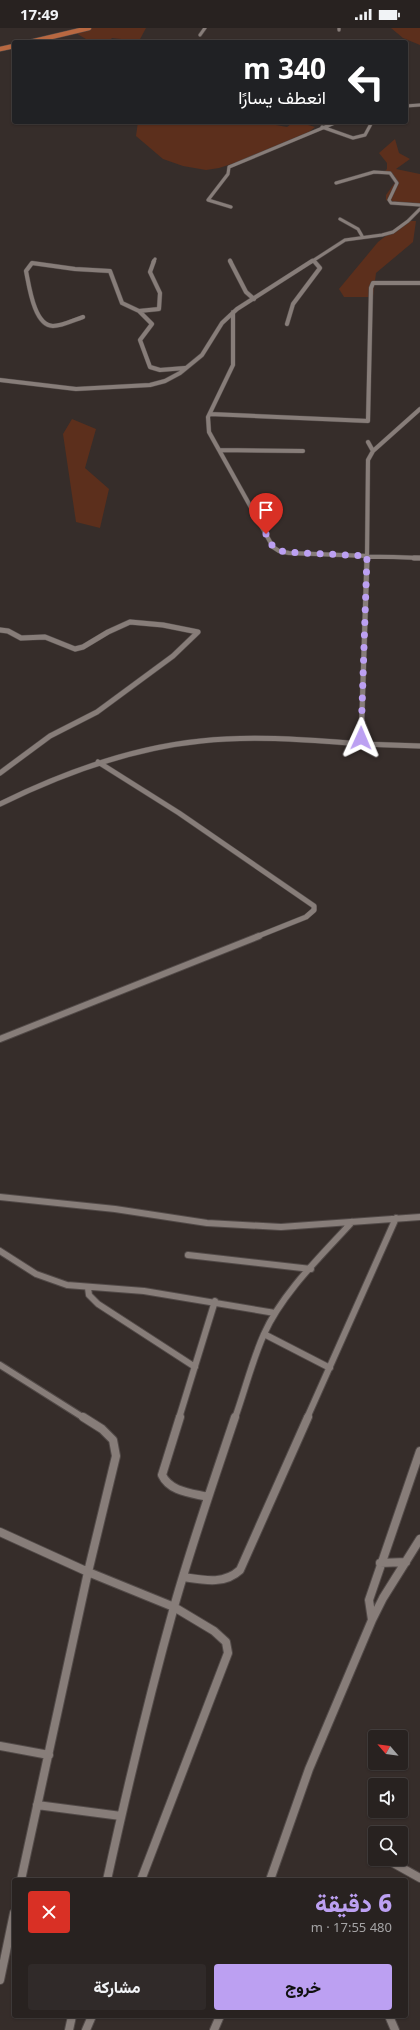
<!DOCTYPE html>
<html lang="ar">
<meta charset="utf-8">
<style>
body{margin:0;font-family:"Noto Sans",Vazirmatn,sans-serif;background:#302a29;color:#f1f3f6;direction:rtl;height:100vh;display:flex;flex-direction:column;font-size:15px;white-space:nowrap}
*{box-sizing:border-box;margin:0}
p{font-size:13px;color:#a5a4a5}
.icon{flex:none;width:22px;height:22px;fill:none;stroke:currentColor;stroke-width:2;stroke-linecap:round;stroke-linejoin:round}
.map{position:relative;flex:1;overflow:hidden;direction:ltr}
.sheet{position:absolute;left:12px;top:1850px;width:396px;height:140px;display:flex;flex-direction:column;background:#282220;border-radius:4px;box-shadow:0 1px 3px #0004,0 0 0 1px #443f3e;direction:rtl}
.sheet>*{flex:none}
.top-card{position:absolute;left:12px;top:12px;width:396px;height:84px;border-radius:4px;box-shadow:0 1px 3px #0004,0 0 0 1px #443f3e;direction:rtl;background:#202124;color:#fff;overflow:hidden}
.needle{width:26px;rotate:298deg}
.controls{position:absolute;left:368px;top:1702px;display:grid;gap:8px}
.controls a{display:grid;place-items:center;width:40px;height:40px;border-radius:4px;background:#282220;box-shadow:0 1px 3px #0004,0 0 0 1px #443f3e;font-size:20px}
.pin{position:absolute;display:grid;place-items:center;width:34px;height:34px;color:#fff;margin:-41px -17px;border-radius:50% 50% 50% 0;rotate:-45deg;box-shadow:0 0 4px #0007}
.pin .icon{rotate:45deg}
.me{position:absolute;width:44px;margin:-22px;rotate:1deg;stroke-linejoin:round;filter:drop-shadow(0 0 3px #0008)}
.turn{display:flex;align-items:center;gap:14px;height:84px;padding:0 16px;font-size:18px}
.turn .icon{width:52px;height:52px;stroke-width:2.5}
.turn b{display:block;font-size:28px;line-height:34px}
.round{display:grid;place-items:center;flex:none;width:42px;height:42px;border-radius:4px;background:#302a29}
.overview{display:flex;align-items:center;justify-content:space-between;height:68px;padding:0 16px}
h1{font-size:24px;font-weight:800;line-height:30px;color:#bca0f2}
.button{display:flex;gap:8px;margin-top:auto;padding:8px 16px}
.button a{flex:1;height:46px;border-radius:4px;background:#bca0f2;color:#111;font-size:16px;font-weight:800;line-height:46px;text-align:center}
.button a+a{background:#302a29;color:#f1f3f6}
.status{display:flex;justify-content:space-between;align-items:center;height:28px;padding:0 20px;background:#282220;direction:ltr}
.status svg{height:11px;fill:currentColor}
.map>svg:first-child{display:block}
</style>
<div class="status"><b>17:49</b><svg viewBox="0 0 49 12"><path d="M0 12V9h3v3zM5 12V6h3v6zM10 12V3h3v9zM15 12V0h3v12zM26 1h20v11H26zM47 4h2v5h-2z"/></svg></div>
<div class="map">
<svg width="420" height="2002" viewBox="0 0 420 2002">
<rect width="100%" height="100%" fill="#362d2a"/>
<path fill="#5c2f1c" d="M 90,0 L 146,0 L 139,13 L 112,10 L 108,14 L 91,14 L 74,4 Z
M 391,0 L 420,0 L 420,17 L 403,10 Z
M 138,94 L 277,94 L 276,97 L 287,99 L 294,94 L 307,94 L 305,96 L 315,99 L 304,108 L 250,130 L 219,140 L 206,142 L 183,138 L 163,131 L 136,108 Z
M 395,111 L 399,125 L 410,131 L 396,141 L 420,146 L 420,178 L 391,175 L 386,172 L 386,167 L 396,153 L 394,149 L 384,144 L 387,141 L 387,135 L 379,125 Z
M 405,193 L 416,193 L 413,214 L 376,245 L 373,269 L 344,269 L 339,261 L 378,214 Z
M 72,391 L 96,401 L 85,440 L 109,461 L 100,500 L 76,494 L 63,406 Z"/>
<g fill="none" stroke-linecap="round" stroke-linejoin="round">
<g stroke="#524a48" stroke-width="4">
<path id="minor-far4" d="M 339,0 L 339,2
M 200,7 L 205,0
M 406,78 L 420,77
M 322,99 L 353,110 L 365,107 L 372,94
M 336,155 L 374,144 L 390,145 L 397,155 L 389,172 L 391,175 L 420,177
M 231,179 L 208,172 L 228,146 L 229,139 L 337,94
M 340,191 L 358,201 L 362,208
M 230,232 L 231,234
M 313,232 L 315,234
M 153,234 L 155,231
M 311,234 L 345,212 L 382,207 L 393,204 L 408,193 L 420,181"/>
</g>
<g stroke="#524a48" stroke-width="5">
<path id="minor-far3" d="M 230,233 L 246,264 L 254,271
M 139,283 L 159,281 L 160,265 L 150,244 L 154,233
M 233,284 L 233,337 L 208,389 L 209,404 L 273,519 L 279,523 L 289,525 L 420,530
M 83,289 C 74,292 62,298 53,298 C 34,298 29,257 26,243 L 32,235 L 75,241 L 110,243 L 122,275 L 139,283 L 152,296 L 140,312 L 150,339 L 160,342 L 185,340
M 287,296 L 293,276 L 320,240 L 314,233
M 0,352 L 76,361 L 150,357 L 165,353 L 180,345 L 202,327 L 222,295 L 237,281 L 312,233
M 210,386 L 368,393 L 371,260 L 373,255 L 420,255
M 368,414 L 373,423
M 219,422 L 303,423
M 367,531 L 368,432 L 373,423 L 420,381"/>
</g>
<g stroke="#524a48" stroke-width="6">
<path id="minor-far2" d="M 367,530 L 361,716 L 420,718
M 414,530 L 420,530
M 0,602 L 8,603 L 21,610 L 45,609 L 75,621 L 83,619 L 108,604 L 130,594 L 163,597 L 198,604 L 173,628 L 97,684 L 50,708 L 0,745
M 98,734 L 179,785 L 314,878 L 314,882 L 306,889 L 256,909
M 0,776 C 63,745 131,720 201,713 C 254,707 308,712 361,716"/>
</g>
<g stroke="#524a48" stroke-width="8">
<path id="minor-far1" d="M 0,1011 L 259,908
M 0,1169 L 115,1181 L 207,1195 L 281,1199 L 420,1189
M 0,1223 L 36,1246 L 67,1257 L 144,1263 L 275,1285
M 188,1227 L 311,1241
M 88,1260 L 89,1267 L 98,1276 L 195,1339
M 264,1306 L 330,1340
M 0,1337 L 84,1390
M 179,1390 L 215,1273
M 235,1390 C 245,1362 252,1333 264,1306 C 282,1265 322,1227 352,1194
M 307,1390 L 396,1190"/>
</g>
<g stroke="#524a48" stroke-width="10">
<path id="minor" d="M 180,1389 L 162,1447 C 170,1464 192,1465 208,1469
M 0,1504 L 88,1544 L 174,1579 L 214,1603 L 226,1614 L 228,1625 L 141,1852
M 380,1535 L 406,1534
M 183,1549 C 203,1552 224,1557 240,1542 L 308,1389
M 372,1592 L 383,1570 L 420,1511
M 0,1718 L 49,1727
M 37,1777 L 121,1788
M 386,1831 L 420,1850
M 21,1852 L 88,1544 L 116,1428 L 113,1412 L 102,1401 L 83,1389
M 107,1852 C 127,1761 149,1669 174,1579 C 192,1515 214,1452 235,1389
M 270,1852 L 309,1741 L 372,1592 L 369,1572 L 420,1423
M 0,1952 L 14,1885
M 389,1988 L 395,2002
M 69,2002 L 72,1988
M 86,2002 L 92,1988
M 214,2002 L 220,1988"/>
</g>
<g stroke="#524a48" stroke-width="5.5">
<path id="primary" d="M 30,14 L 89,0
M 0,21 L 14,18"/>
</g>
<use href="#minor-far4" stroke="#877d79" stroke-width="3"/>
<use href="#minor-far3" stroke="#877d79" stroke-width="4"/>
<use href="#minor-far2" stroke="#877d79" stroke-width="5"/>
<use href="#minor-far1" stroke="#877d79" stroke-width="6"/>
<use href="#minor" stroke="#877d79" stroke-width="8"/>
<use href="#primary" stroke="#b86841" stroke-width="4.5"/>
</g>
<g fill="none" stroke-linecap="round" stroke-linejoin="round">
<path stroke="#bca0f2" stroke-width="7" stroke-dasharray="0 12.6" d="M 266,506 L 273,519 L 284,524 L 367,528 L 361,710"/>
</g>
</svg>
<div class="controls">
<a><svg class="needle" viewBox="-14 -14 28 28"><path d="M0-13l5 13h-10z" fill="#e53935"/><path d="M0 13l5-13h-10z" fill="#a5a4a5"/></svg></a>
<a><svg class="icon" aria-label="sound" viewBox="0 0 24 24"><path d="M4 9h4l5-4v14l-5-4H4zM17 9q2 3 0 6"/></svg></a>
<a><svg class="icon" aria-label="search" viewBox="0 0 24 24"><circle cx="10" cy="10" r="6"/><path d="M15 15l6 6"/></svg></a>
</div>
<div class="pin" style="left:266px;top:506px;background:#d93025"><svg class="icon" aria-label="arrive" viewBox="0 0 24 24"><path d="M6 21V4h12l-3 4 3 4H6"/></svg></div>
<svg class="me" style="left:361px;top:710px" viewBox="-20 -20 40 40"><path d="M0-17L14 15 0 8-14 15z" fill="#bca0f2" stroke="#fff" stroke-width="4"/></svg>
<div class="top-card">
<div class="turn"><svg class="icon" aria-label="left" viewBox="0 0 24 24"><path d="M17 20v-9H6M10 6l-5 5 5 5"/></svg><div><b>340 m</b>انعطف يسارًا</div></div>
</div>
<section class="sheet">
<div class="overview"><div><h1>6 دقيقة</h1><p>480 m · 17:55</p></div><a class="round" style="background:#d93025;color:#fff"><svg class="icon" aria-label="close" viewBox="0 0 24 24"><path d="M6 6l12 12M18 6L6 18"/></svg></a></div>
<div class="button"><a>خروج</a><a>مشاركة</a></div>
</section>
</div>
